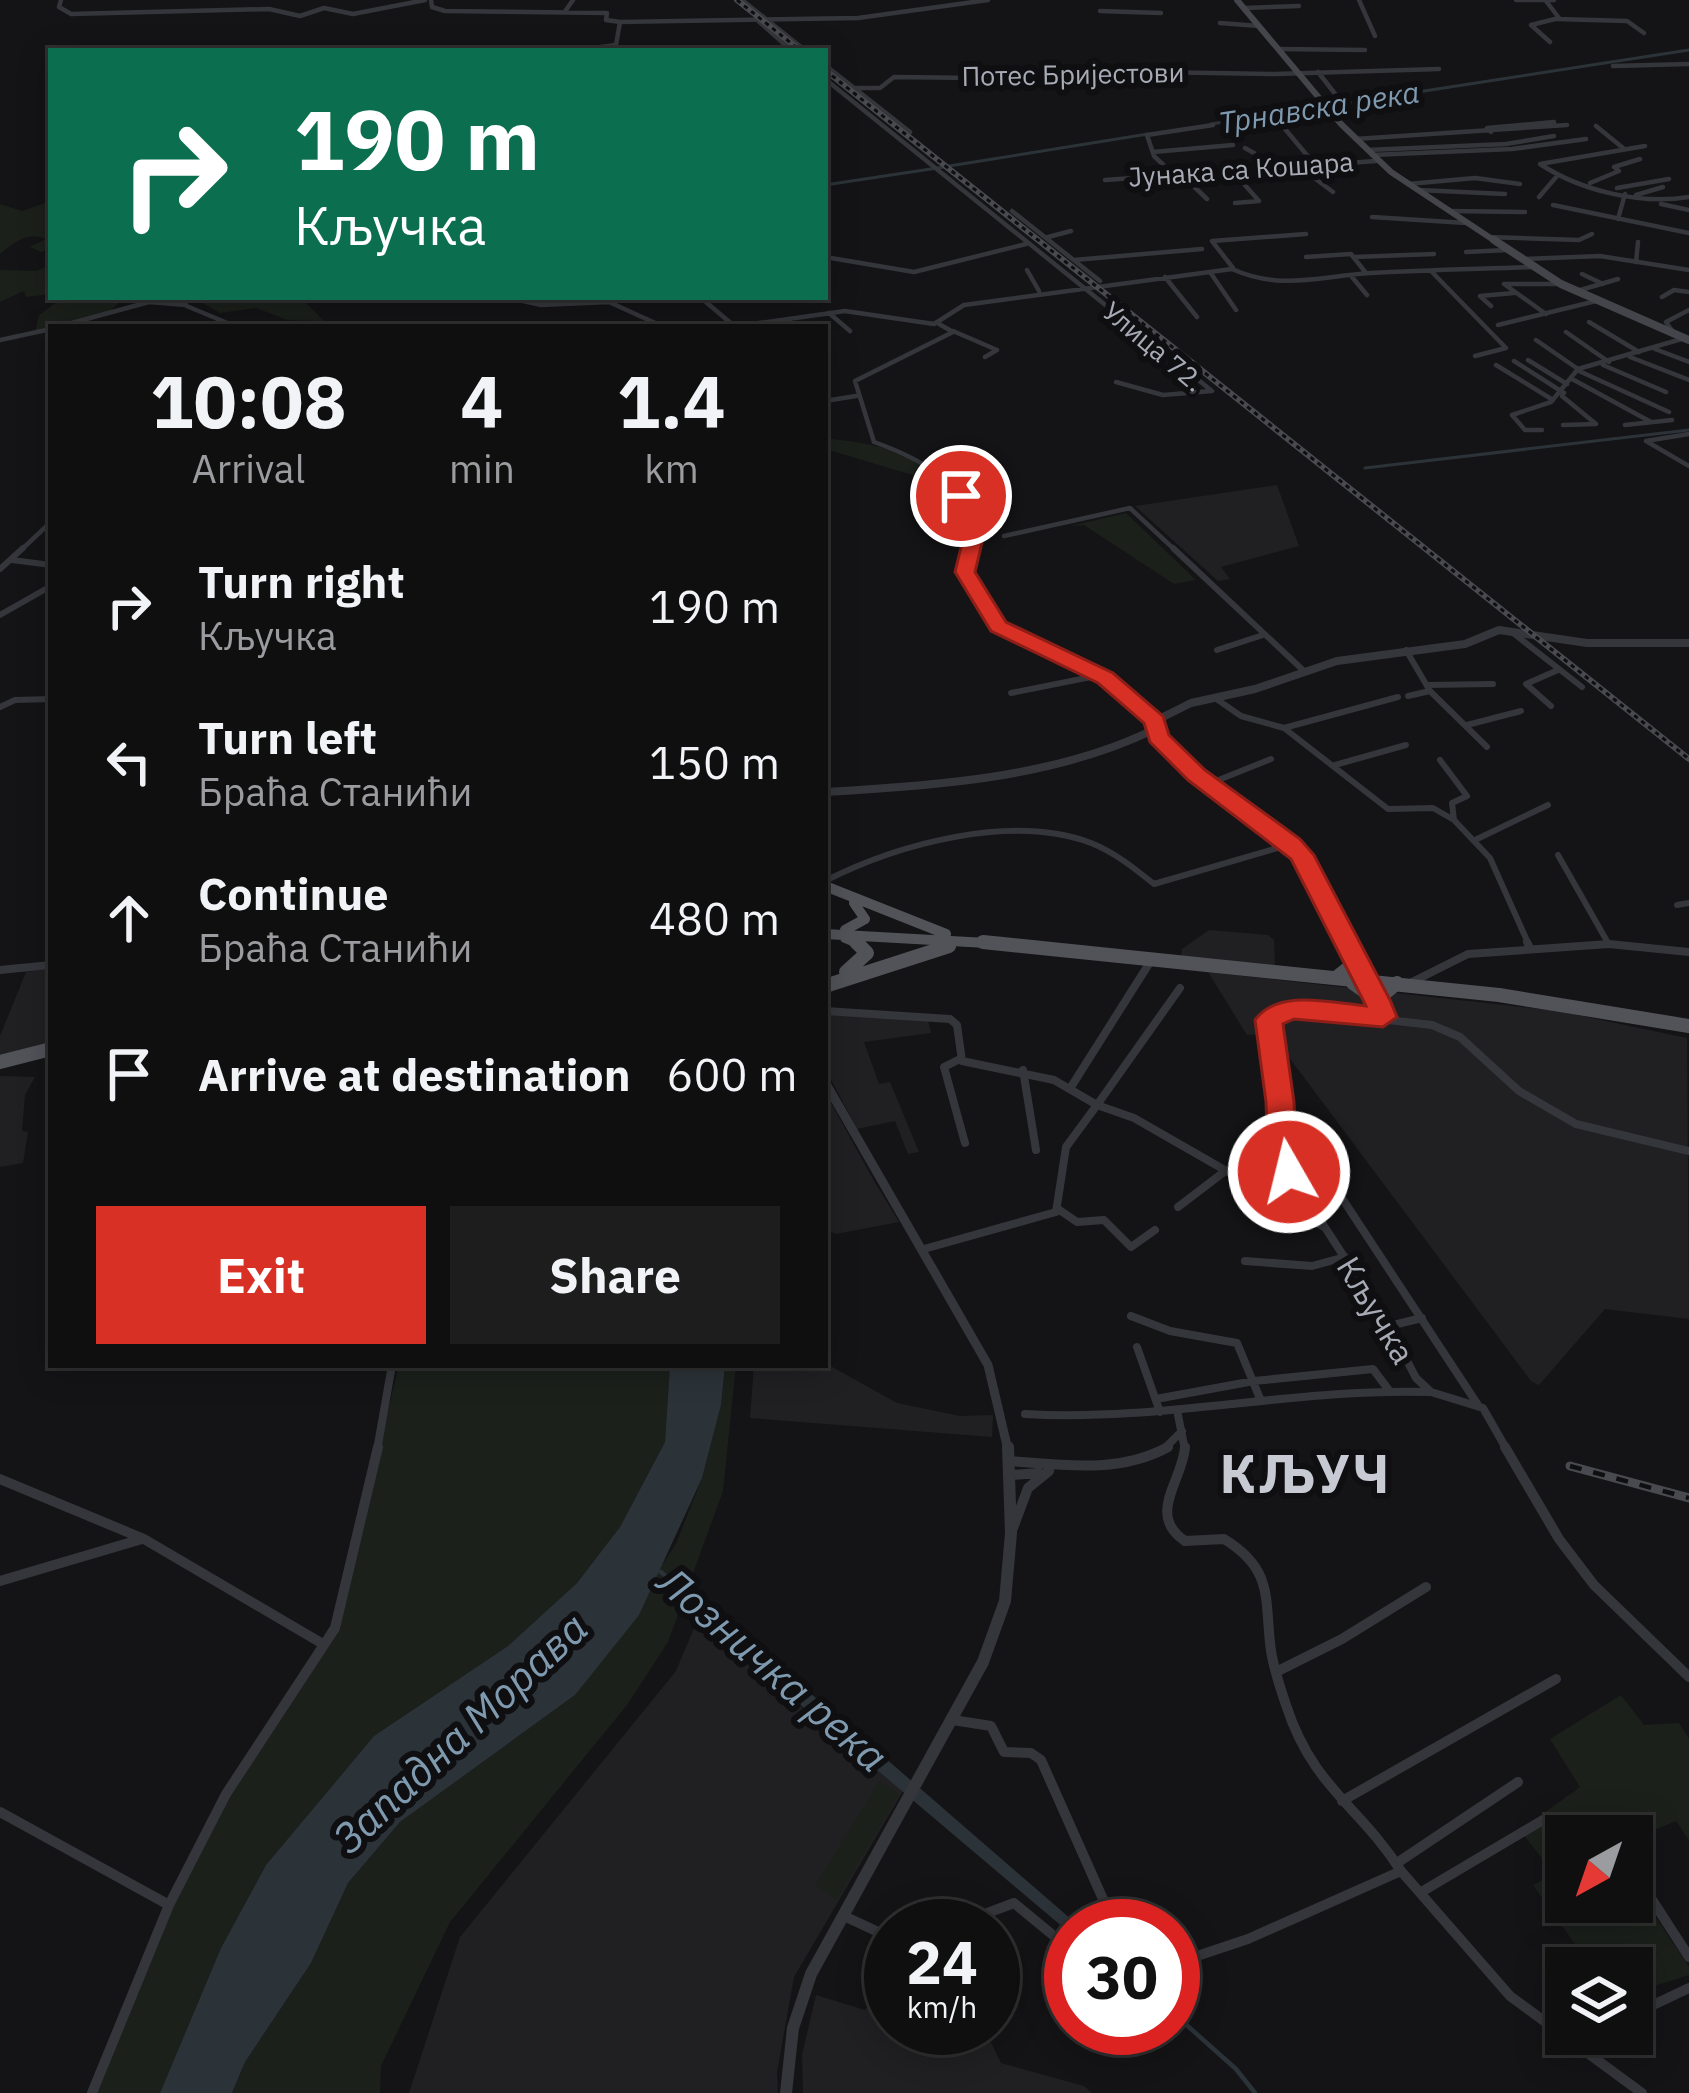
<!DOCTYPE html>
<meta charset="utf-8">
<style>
body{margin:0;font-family:"IBM Plex Sans",sans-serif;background:#1d1d1e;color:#f1f3f6;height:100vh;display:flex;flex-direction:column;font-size:45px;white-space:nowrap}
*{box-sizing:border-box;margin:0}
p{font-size:39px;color:#9b9c9f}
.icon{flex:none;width:66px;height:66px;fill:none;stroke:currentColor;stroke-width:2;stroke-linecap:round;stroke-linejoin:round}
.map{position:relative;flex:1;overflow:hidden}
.drawer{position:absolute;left:48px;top:324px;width:780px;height:1044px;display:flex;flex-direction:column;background:#0f0f10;border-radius:0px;box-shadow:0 6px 30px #0003,0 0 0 3px #2f2f30}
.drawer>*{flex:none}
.top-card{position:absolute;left:48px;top:48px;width:780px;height:252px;border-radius:0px;box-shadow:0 6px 30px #0003,0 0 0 3px #2f2f30;background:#0b6e4f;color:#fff;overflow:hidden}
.needle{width:78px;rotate:220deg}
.controls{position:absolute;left:1545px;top:1815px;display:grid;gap:24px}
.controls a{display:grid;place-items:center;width:108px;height:108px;border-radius:0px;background:#0f0f10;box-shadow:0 6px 30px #0003,0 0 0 3px #2f2f30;font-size:60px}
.speed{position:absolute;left:864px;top:1899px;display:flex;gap:24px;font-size:60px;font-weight:700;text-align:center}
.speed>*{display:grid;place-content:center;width:156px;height:156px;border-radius:50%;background:#0f0f10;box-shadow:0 6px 30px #0003,0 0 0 3px #2f2f30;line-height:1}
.speed small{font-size:30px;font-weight:400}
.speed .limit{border:18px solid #d22;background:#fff;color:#111}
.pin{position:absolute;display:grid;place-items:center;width:102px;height:102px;color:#fff;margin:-51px;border:6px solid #fff;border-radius:50%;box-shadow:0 3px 12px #0007}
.me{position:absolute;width:132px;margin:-66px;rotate:352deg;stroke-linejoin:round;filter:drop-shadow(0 0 9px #0008)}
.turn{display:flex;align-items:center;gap:42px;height:252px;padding:0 48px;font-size:54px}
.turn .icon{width:156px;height:156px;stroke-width:2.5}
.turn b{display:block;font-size:84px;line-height:102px}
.eta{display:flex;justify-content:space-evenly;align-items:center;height:204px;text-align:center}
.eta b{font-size:72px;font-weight:800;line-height:84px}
.primary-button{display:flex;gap:24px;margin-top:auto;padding:24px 48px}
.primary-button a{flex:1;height:138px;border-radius:0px;background:#d93025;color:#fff;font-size:48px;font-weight:800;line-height:138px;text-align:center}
.primary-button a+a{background:#1d1d1e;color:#f1f3f6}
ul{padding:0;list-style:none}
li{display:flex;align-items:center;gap:36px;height:156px;padding:0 48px}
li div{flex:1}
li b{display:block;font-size:45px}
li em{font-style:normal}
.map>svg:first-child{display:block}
</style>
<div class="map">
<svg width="1689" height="2093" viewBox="0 0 1689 2093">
<rect width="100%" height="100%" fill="#141416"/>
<path fill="#202023" d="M 1277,485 L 1299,546 L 1221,567 L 1230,579 L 1218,581 L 1135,506 Z
M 1209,930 L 1268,935 L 1274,940 L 1275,967 L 1181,957 L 1182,949 Z
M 51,969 L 51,1046 L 0,1060 L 0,1036 L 26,972 Z
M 1208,972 L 1558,1011 L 1687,1038 L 1689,1319 L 1605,1309 L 1539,1385 L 1531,1381 L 1276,1040 L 1260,1034 L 1247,1035 Z
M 825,1011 L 927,1017 L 931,1033 L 864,1042 L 879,1084 L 890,1082 L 919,1152 L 908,1154 L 895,1121 L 857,1129 L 825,1068 Z
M 0,1076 L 35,1077 L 25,1095 L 22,1131 L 28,1132 L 23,1163 L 0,1167 Z
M 825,1092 L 874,1181 L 899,1222 L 836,1234 L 825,1230 Z
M 825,1363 L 897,1403 L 960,1416 L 993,1415 L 992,1437 L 750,1418 L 754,1365 Z
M 697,1621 L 903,1791 L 794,1977 L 777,2072 L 778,2093 L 409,2093 L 460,1937 L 676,1671 Z
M 891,1974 L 891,2028 L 984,2028 L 1001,2063 L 1084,2086 L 1092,2093 L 803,2093 L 802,2055 L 816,1995 L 865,2010 Z"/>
<path fill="#1b201b" d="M 51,201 L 51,249 L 41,252 L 30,247 L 46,239 C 27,231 15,242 0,254 L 0,204 L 22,211 Z
M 51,265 L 51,294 L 26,297 L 24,291 L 0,302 L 0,270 L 36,271 Z
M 64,297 L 125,297 L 107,314 L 35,333 L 39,315 Z
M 192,297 L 300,297 L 324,321 L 288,320 L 256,308 L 220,313 Z
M 825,438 C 865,443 914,448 940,483 L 825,449 Z
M 1126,513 L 1196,580 L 1174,584 L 1084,525 L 1071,526 Z
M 399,1365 L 670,1365 L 665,1442 L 620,1527 L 577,1583 L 508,1646 L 374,1736 L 266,1865 L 221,1948 L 160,2093 L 92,2093 L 169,1905 L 226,1794 L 335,1628 Z
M 725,1365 L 736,1365 L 723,1491 L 668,1642 L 627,1705 L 450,1922 L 381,2066 L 380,2093 L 232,2093 L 245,2062 L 311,1963 L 348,1883 L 400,1822 L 575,1695 L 676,1544 L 702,1478 L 721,1405 Z
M 1621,1695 L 1644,1725 L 1679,1723 L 1689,1739 L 1689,1840 L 1676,1821 L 1637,1837 L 1619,1813 L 1597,1829 L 1601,1836 L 1566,1836 L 1566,1902 L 1632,1902 L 1632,1882 L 1689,1967 L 1689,1975 L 1632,1993 L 1632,1968 L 1592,1968 L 1533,1885 L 1554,1874 L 1520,1830 L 1580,1787 L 1550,1739 Z
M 879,1781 L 899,1794 L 836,1900 L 815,1886 Z"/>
<path fill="#2b3339" d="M 670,1365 L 725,1365 L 721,1405 L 702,1478 L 639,1615 L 575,1695 L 400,1822 L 348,1883 L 311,1963 L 245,2062 L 232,2093 L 160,2093 L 221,1948 L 266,1865 L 374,1736 L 508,1646 L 577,1583 L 620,1527 L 665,1442 Z
M 712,1608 L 1079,1926 L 1071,1926 L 1071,1934 L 701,1621 Z"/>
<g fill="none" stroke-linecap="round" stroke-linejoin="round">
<path stroke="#2b3339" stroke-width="3" d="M 1211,124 L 1689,50
M 949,166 L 1148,134
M 825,185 L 944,167
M 1365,468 L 1689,430"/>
<path stroke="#2b3339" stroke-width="4.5" d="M 661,1572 L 708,1613
M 1173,2013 L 1236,2069 L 1255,2093"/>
<path stroke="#35363b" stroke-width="4.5" d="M 61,0 L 59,7 L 71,14 L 269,9 L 300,16 L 324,8 L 353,14 L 425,0
M 431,0 L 432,7 L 445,11 L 607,13 L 606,20 L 620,22 L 858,18 L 988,0
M 742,0 L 806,51
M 1359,0 L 1375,36
M 1516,0 L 1554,0
M 1546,1 L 1559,18 L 1531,25 L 1550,42
M 1244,8 L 1299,6
M 566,10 L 573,0
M 1100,11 L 1161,13
M 756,19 L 792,51
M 1557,19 L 1627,21 L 1644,33
M 1220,23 L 1259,26
M 1278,49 L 1365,50
M 569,51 L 616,45 L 620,22
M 825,65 L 910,132
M 1613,66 L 1689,64
M 1318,72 L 1336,95
M 825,79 L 1212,391 L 1163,395 L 1116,382
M 854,88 L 880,88 L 894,77 L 1073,79 L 1087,71 L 1275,74 L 1439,69
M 1275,117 L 1316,166
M 1596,126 L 1623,148
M 1491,132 L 1487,128 L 1554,122
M 1355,139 L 1567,125
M 1645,146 L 1540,164 C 1581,191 1641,205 1689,197
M 1245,148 L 1254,153 L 1261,171
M 1367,150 L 1506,144 L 1554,136
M 1153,152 L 1233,145
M 1372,155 L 1512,149 L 1586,139
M 1301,168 L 1333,192
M 1174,175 L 1154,156 L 1147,135 L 1213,125
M 1184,177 L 1207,199
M 1105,180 L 1376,161
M 1590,183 L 1619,171 L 1614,167 L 1640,159
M 1408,184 L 1475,178 L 1520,184
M 1617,188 L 1669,179
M 1419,190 L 1505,194
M 1636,195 L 1663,187
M 1539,197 L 1557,176
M 1235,203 L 1259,201 L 1236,175
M 1661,204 L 1689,210
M 1553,205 L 1689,233
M 1012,211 L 1100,281
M 1449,211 L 1525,212
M 1372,217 L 1466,223
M 1618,219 L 1625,194
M 1048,237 L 1071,231
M 1488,237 L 1579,240 L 1592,234
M 1466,252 L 1507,250
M 825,257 L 914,272 L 1026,244
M 1306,257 L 1351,254 L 1366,273
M 1354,257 L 1434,254
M 1524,259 L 1600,256 L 1689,270
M 1074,260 L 1202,249
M 1636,262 L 1638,242
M 1233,268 L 1212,241 L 1306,234
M 1027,270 L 1039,291
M 1431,271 L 1506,348 L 1475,356
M 1210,272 L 1236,310
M 1582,274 L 1603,284
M 1165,277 L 1197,317
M 1352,277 L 1367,295
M 1577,291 L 1618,279
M 165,297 L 237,327
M 505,297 L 541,305 L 609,302 L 664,327
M 700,297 L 733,325
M 1662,297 L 1674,290 L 1689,292
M 1491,306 L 1480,296 L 1514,293
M 829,313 L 850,331
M 1546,314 L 1504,284 L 1558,284
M 1589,322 L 1639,352
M 939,324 L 953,332 L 855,381 L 874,442 C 925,460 979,489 971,551
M 1498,325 L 1596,301
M 57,327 L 149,302 L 186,305
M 731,327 L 845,311 L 934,324 L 964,305 L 1232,269 C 1281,291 1320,276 1371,273 C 1424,270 1478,269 1532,267
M 953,331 L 997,350 L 985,357
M 1566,332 L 1609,362
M 1673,332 L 1666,322 L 1689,310
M 0,340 L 51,329
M 1536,340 L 1578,369
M 1655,349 L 1689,362
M 1630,357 L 1689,380
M 1528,360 L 1567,384
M 1514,361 L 1564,393
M 1496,365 L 1553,400
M 1603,365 L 1666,392
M 1579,371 L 1669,412
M 1572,379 L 1651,422
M 1562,396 L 1596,424 L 1563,425
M 825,401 L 856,396
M 1625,425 L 1672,420
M 1542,430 L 1525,430 L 1512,415 L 1551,402 L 1578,369 L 1685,338
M 1646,441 L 1689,466
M 1646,441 L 1689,434
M 1004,536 L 1130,508 L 1176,551
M 20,551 L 51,522"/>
<path stroke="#35363b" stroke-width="6" d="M 971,548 L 965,571 L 998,627 L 1106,678 L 1155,721
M 1173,548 L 1305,672
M 12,560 L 51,565
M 0,569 L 23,548
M 0,615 L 51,586
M 1513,633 L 1582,687
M 1217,650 L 1263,635
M 1406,650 L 1430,691 L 1487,747
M 1427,685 L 1493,684
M 1011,693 L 1101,675
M 1408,696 L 1430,691
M 1215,698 L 1241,716 L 1284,728 L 1388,809 L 1433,808 L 1454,820 L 1490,858 L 1529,945
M 1551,706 L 1526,684 L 1558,670
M 0,707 L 15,700 L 51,699
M 1467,725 L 1521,711
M 1284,728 L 1398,697
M 1153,730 L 1197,775 L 1302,855 L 1349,945
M 1440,760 L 1467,796 L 1452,803 L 1454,820
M 1335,765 L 1406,745
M 1211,783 L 1271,759
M 1475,840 L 1548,805
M 1558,855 L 1608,943
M 825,881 C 898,844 1011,813 1091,843 C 1114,852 1134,868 1154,884 L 1291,844
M 1677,905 L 1689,903
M 1591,945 L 1621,945"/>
<path stroke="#35363b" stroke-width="8" d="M 1347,942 L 1366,979
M 1527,942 L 1530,948
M 0,970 L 51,965
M 1410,983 L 1468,954 L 1609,944 L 1689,952
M 825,1011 L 950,1019 L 957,1025 L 962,1061 L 1054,1080 L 1097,1105 L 1180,988
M 960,1059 L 944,1067 L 965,1143
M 1023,1070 L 1036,1150
M 1071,1087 L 1152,959
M 1311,1151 L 1478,1405
M 1178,1207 L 1224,1172
M 1058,1209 L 1077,1222 L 1104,1220 L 1131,1247 L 1155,1230
M 924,1249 L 1056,1212 L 1066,1147 L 1097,1105 L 1134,1118 L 1324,1227
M 1245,1261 L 1312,1266 L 1345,1257
M 1131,1316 L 1170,1331 L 1237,1343 L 1261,1401
M 1389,1326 L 1422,1318
M 1137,1347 L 1160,1412
M 1156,1399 L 1254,1381 L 1373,1369 L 1388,1389
M 1177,1410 L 1185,1450
M 1025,1414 C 1161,1422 1293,1388 1429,1392
M 377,1450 L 392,1365
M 1163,1450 L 1182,1431
M 1507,1450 L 1483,1408 L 1431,1392 L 1416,1378 L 1389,1326 L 1289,1172 L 1282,1158 L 1280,1101 L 1268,1020 L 1291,1009 L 1432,1025 L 1460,1037 L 1519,1091 L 1576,1124 L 1689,1151"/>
<path stroke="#35363b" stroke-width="10" d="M 1185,1447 C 1183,1480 1146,1515 1185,1541 L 1224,1539 C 1275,1570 1264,1600 1271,1651 C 1274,1670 1280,1687 1286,1705 C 1313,1788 1359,1805 1401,1871
M 1505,1447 L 1559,1539 L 1594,1585 L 1689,1677
M 1009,1461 C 1063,1465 1119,1474 1168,1447
M 1011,1475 L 1039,1473
M 0,1479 L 144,1539 L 323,1644
M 1013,1528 L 1028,1488 L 1049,1471
M 0,1581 L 142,1539
M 1276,1672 L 1342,1639 L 1426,1587
M 953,1720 L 991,1726 L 1004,1752 L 1031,1753 L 1041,1760 L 1115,1926
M 1342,1801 L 1556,1679
M 0,1812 L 169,1905
M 1397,1863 L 1518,1782
M 1423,1891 L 1543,1820
M 1649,1895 L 1689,1957
M 844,1916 L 891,1938
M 953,1926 L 1014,1903 L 1071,1950
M 1173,1964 L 1248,1939 L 1401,1871 L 1510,1996 L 1642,2093
M 1632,2015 L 1689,1988
M 1571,2044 L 1593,2034
M 92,2093 L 169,1905 L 226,1794 L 335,1628 L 378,1447"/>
<path stroke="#35363b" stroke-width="8" d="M 825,792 C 933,786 1054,778 1153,730 L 1155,721 L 1191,703 L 1255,689 L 1337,661 L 1465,644 L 1499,630 L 1587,643 L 1689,643"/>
<path stroke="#35363b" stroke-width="9" d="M 825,1082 L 988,1365 L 1008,1450"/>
<path stroke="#35363b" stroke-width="12" d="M 786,2093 L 793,2028 L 811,1974 L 983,1662 L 1005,1601 L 1011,1533 L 1008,1447"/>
<path stroke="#44454b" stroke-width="6" d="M 1237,0 L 1341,124 L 1391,172 L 1498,243"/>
<path stroke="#44454b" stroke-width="8" d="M 1494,240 L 1561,284 L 1689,340"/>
<path stroke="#525359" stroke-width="10" d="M 825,886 L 946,934
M 845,930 L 865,919 L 854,903
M 825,934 L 1021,945
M 845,938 L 862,945"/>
<path stroke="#525359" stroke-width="14" d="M 983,942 L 1499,995 L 1689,1026
M 846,972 L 867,953 L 856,942
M 1337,977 L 1351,966 L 1354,956
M 1353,983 L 1377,1000 L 1397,983
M 825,986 L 949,946
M 0,1062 L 51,1049"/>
<g stroke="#494a50" stroke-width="6">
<path id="rail-far1" d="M 737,0 L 801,51
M 825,70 L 1689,759"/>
</g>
<g stroke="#494a50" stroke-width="9">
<path id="rail" d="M 1570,1466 L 1689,1498"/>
</g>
<use href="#rail-far1" stroke="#0f0f11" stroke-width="3" stroke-dasharray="4.5" stroke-linecap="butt"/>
<use href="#rail" stroke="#0f0f11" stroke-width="4.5" stroke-dasharray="12" stroke-linecap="butt"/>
</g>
<path fill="#d93025" stroke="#8d1f18" stroke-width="3" d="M 961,490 L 971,496 L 982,543 L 975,572 L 1006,622 L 1113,673 L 1163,716 L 1169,735 L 1205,770 L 1300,839 L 1314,855 L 1390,1000 L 1397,1017 L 1383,1027 L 1294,1019 L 1283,1024 L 1294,1102 L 1297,1158 L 1304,1172 L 1299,1181 L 1279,1181 L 1268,1158 L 1266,1102 L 1255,1020 C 1278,988 1332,1003 1366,1006 L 1363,1000 L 1291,859 L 1188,780 L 1150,742 L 1144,723 L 1098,683 L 991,631 L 955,572 L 962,543 L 951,496 Z"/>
<g text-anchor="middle" stroke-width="12" stroke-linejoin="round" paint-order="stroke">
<g font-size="27" fill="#a7abb5" stroke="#0f0f11">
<text transform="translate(1073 75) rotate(-1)" y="9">Потес Бријестови</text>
<text transform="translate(1241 170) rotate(-4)" y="9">Јунака са Кошара</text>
<text transform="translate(1153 347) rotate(40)" y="9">Улица 72.</text>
</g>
<g font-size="30" font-style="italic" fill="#7f99af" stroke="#0f0f11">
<text transform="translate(1319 108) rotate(-9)" y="10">Трнавска река</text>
</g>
<g font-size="33" fill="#a7abb5" stroke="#0f0f11">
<text transform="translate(1376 1310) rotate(59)" y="12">Кључка</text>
</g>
<g font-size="42" font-style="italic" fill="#7f99af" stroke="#0f0f11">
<text transform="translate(773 1669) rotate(41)" y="15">Лозничка река</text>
<text transform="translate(460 1733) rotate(-43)" y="15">Западна Морава</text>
</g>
<g font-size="54" font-weight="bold" letter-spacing="3" fill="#c7cad2" stroke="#0f0f11">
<text x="1306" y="1493">КЉУЧ</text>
</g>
</g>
</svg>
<div class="controls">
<a><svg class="needle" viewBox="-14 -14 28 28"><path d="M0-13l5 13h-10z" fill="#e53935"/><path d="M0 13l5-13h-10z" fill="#9b9c9f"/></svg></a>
<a><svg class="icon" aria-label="layers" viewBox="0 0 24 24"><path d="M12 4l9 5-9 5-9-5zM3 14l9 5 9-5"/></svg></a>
</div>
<div class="speed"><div>24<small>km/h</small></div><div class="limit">30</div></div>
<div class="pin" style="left:961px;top:496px;background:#d93025"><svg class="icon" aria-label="arrive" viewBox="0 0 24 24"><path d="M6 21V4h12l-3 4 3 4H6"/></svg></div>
<svg class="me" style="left:1289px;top:1172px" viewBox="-20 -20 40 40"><circle r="17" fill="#d93025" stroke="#fff" stroke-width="3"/><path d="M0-11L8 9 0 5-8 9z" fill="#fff"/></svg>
<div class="top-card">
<div class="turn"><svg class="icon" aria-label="right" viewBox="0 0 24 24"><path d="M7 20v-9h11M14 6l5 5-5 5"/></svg><div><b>190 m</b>Кључка</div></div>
</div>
<section class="drawer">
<div class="eta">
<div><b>10:08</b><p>Arrival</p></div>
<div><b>4</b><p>min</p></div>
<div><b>1.4</b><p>km</p></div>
</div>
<ul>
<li><svg class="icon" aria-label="right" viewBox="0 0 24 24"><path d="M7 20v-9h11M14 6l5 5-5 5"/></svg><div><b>Turn right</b><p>Кључка</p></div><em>190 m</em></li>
<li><svg class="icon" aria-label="left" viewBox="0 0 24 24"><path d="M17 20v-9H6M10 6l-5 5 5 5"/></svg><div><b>Turn left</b><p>Браћа Станићи</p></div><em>150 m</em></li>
<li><svg class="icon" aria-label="ahead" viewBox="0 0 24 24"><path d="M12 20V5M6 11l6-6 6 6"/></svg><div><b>Continue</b><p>Браћа Станићи</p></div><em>480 m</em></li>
<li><svg class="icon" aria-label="arrive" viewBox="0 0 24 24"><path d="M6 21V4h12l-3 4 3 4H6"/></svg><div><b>Arrive at destination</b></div><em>600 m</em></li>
</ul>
<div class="primary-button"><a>Exit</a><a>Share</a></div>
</section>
</div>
